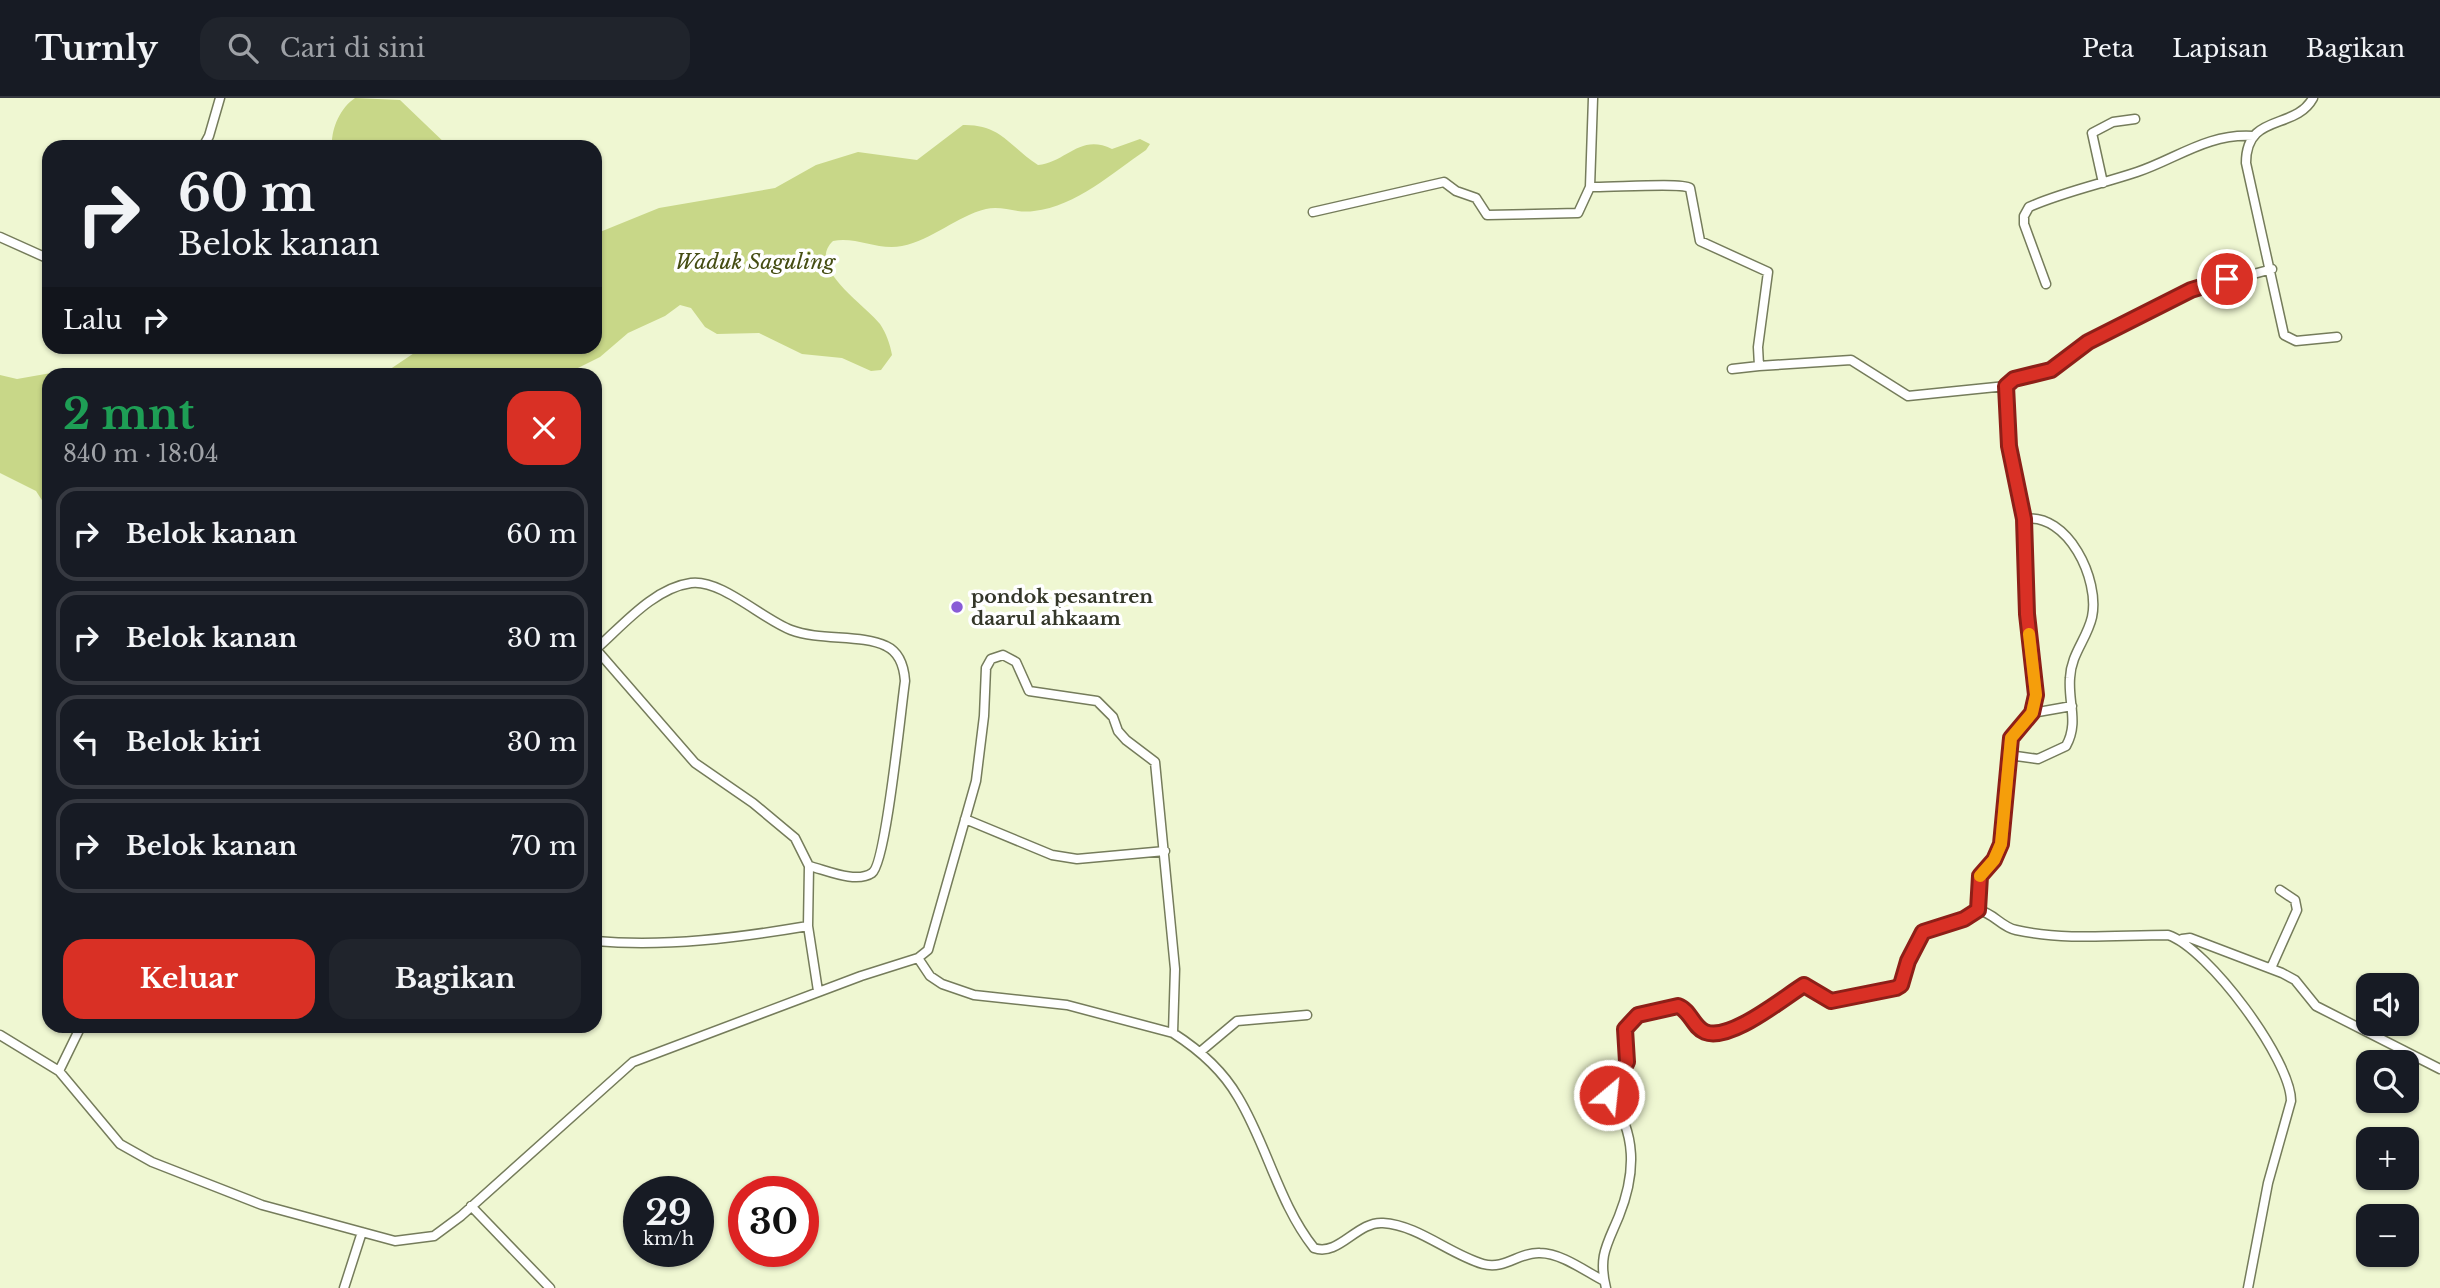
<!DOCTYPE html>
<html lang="id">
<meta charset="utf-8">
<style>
body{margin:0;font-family:"Libre Baskerville",serif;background:#20242c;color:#f1f3f6;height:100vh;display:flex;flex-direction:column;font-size:26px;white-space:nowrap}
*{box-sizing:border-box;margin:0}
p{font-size:23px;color:#9ea1a6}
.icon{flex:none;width:38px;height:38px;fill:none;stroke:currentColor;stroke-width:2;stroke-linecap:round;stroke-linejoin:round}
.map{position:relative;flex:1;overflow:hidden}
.details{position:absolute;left:42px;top:270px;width:560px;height:665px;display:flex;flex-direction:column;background:#171b24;border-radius:21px;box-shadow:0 2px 5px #0004}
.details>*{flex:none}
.hud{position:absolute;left:42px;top:42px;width:560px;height:214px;border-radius:21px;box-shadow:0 2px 5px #0004;background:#171b24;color:#f1f3f6;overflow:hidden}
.tools{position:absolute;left:2356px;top:875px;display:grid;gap:14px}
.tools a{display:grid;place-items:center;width:63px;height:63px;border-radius:14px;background:#171b24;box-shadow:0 2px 5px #0004;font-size:35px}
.speed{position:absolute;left:623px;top:1078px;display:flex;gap:14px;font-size:35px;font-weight:700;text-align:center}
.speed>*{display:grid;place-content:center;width:91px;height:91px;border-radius:50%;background:#171b24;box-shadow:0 2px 5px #0004;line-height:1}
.speed small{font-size:18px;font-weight:400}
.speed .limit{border:10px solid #d22;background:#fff;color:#111}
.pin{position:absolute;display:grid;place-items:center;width:60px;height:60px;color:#fff;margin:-30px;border:4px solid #fff;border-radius:50%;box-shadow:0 2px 7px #0007}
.me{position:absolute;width:77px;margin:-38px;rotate:28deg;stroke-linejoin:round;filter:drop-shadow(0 0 5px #0008)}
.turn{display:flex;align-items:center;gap:24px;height:147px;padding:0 21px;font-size:32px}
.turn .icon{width:91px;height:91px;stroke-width:2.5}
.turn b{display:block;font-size:49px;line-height:60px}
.then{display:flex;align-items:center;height:66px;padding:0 21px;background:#0003;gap:14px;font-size:26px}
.round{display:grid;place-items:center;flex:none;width:74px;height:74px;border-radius:21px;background:#20242c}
.summary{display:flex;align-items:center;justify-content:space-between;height:119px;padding:0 21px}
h1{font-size:42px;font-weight:800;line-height:52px;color:#1e9e55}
.primary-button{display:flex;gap:14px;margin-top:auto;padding:14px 21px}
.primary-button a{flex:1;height:80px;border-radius:21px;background:#d93025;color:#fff;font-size:28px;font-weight:800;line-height:80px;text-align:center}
.primary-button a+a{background:#20242c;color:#f1f3f6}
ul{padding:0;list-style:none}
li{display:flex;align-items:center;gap:21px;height:94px;margin:0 14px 10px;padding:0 7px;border:4px solid #363941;border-radius:21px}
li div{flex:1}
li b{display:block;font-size:26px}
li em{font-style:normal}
header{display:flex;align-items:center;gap:42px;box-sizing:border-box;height:98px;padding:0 35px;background:#171b24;border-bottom:2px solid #363941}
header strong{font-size:33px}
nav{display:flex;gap:38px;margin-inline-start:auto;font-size:24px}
.search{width:490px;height:63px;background:#20242c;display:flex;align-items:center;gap:18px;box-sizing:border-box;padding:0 24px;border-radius:21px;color:#9ea1a6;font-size:26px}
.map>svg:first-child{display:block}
</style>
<header>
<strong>Turnly</strong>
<div class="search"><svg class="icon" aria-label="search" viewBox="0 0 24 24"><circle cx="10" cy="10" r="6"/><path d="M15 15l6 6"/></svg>Cari di sini</div>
<nav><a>Peta</a><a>Lapisan</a><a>Bagikan</a></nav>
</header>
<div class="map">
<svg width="2440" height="1190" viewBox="0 0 2440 1190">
<rect width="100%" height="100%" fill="#eff7d2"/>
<path fill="#c8d788" d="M 355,0 L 400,2 L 449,49 L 332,49 C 331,31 340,10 355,0 Z
M 963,27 C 1001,26 1010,49 1038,67 C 1067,64 1080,35 1112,51 L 1140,41 L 1150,46 L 1146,52 C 1112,75 1077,108 1034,113 C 1018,116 1002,107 986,111 C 957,118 932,142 902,148 C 878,153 856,138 833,143 C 805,169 867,208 880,226 C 886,235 890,246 892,257 L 881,272 L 871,273 L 842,260 L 802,256 L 759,235 L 717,236 L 705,229 L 691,210 L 680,207 L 665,218 L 628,235 L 600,259 L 566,276 L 383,276 L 423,249 L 595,248 L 595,136 L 659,110 L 775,90 L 816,67 L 858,54 L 917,62 Z
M 51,275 L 63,276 L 49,276 L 49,413 L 36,393 L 0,375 L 0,277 L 17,281 Z"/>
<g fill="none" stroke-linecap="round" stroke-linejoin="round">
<g stroke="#757c5b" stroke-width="11">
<path id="street" d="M 2313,0 C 2295,33 2246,14 2246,65 L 2284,237 L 2296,243 L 2337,239
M 203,49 L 209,38 L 220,0
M 2103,85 L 2092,35 L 2113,24 L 2135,21
M 1590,89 C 1609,90 1680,84 1690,90 L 1700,143 L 1768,174 L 1758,249 L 1759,268 L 1851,262 L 1908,298 L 2006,288
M 1313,114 L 1444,84 L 1456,93 L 1476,100 L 1487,117 L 1578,115 L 1590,89 L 1593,0
M 0,139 L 49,161
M 2046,186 L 2024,126 L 2024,118 L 2029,109 C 2063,94 2101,86 2137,74 C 2176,61 2208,35 2253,38
M 1732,271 L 1759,268
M 595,550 L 695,665 L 753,705 L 795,740 L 809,768 L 808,828 L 818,893
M 596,551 C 623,527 654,490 691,485 C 721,481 762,521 791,532 C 820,543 862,536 886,548 C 899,554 904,569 905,583 C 901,610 886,766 872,775 C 856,786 826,772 809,768
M 2032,615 L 2072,608
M 2009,657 L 2038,661 L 2066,648 C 2079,625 2068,605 2070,580 C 2071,556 2087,541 2092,519 C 2100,482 2068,414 2024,421
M 965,721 L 1052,757 L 1077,761 L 1165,753
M 1978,812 C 1976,774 1988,777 2001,746 L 2011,640 L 2032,615 L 2036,597 L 2027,516 L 2024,421 L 2009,348 L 2006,288 L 2014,281 L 2051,273 L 2079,249 L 2191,193 L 2272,171
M 2182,841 L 2190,840 L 2282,875 L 2295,882 L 2316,908 L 2440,971
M 595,843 C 667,849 737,840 808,828
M 918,860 L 930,878 L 942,886 L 974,897 L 1067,907 L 1173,935
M 2271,870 L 2297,812 L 2295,802 L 2280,792
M 0,937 L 59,973 L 120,1046 L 152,1064 L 262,1107 L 395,1143 L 434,1138 L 461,1118 L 633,964 L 861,878 L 918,860 L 928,852 L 976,683 L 984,618 L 986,570 L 991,561 L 1003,557 L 1016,564 L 1029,593 L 1097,603 L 1113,619 L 1118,633 L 1126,642 L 1155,664 L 1175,871 L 1173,935 C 1198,951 1223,973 1238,999 C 1267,1047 1279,1106 1314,1150 C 1339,1159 1357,1123 1383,1125 C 1418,1127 1449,1156 1483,1166 C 1505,1172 1519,1154 1540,1155 C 1561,1155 1585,1173 1604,1183
M 1200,954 L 1237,923 L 1307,917
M 59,973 L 81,928
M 471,1108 L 550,1190
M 344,1190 L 362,1134
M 1606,1190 C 1598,1158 1607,1147 1619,1118 C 1636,1075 1637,1035 1609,997 L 1627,964 L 1624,936 L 1628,927 L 1638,917 L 1678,908 C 1692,913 1695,930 1710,935 L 1741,927 L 1803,887 L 1831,903 L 1896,890 C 1908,883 1910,848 1922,835 C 1936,820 1965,829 1978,812 C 1994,815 2001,829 2016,832 C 2066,843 2117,837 2168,837 C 2208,850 2291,962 2291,1003 L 2268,1085 L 2248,1190"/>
</g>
<use href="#street" stroke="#fff" stroke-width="8"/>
</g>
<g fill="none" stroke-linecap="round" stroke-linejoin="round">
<g stroke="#8d1f18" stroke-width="18">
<path id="route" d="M 1609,997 L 1627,964 L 1625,931 L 1638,917 L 1678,908 C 1690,912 1693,929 1705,934 C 1730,944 1783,900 1804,887 L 1831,903 L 1896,890 L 1901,887 L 1908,863 L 1923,834 L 1964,821 L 1978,812 L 1980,778 L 1994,762 L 2001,746 L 2011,640 L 2032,615 L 2036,597 L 2027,516 L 2024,421 L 2009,348 L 2006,288 L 2014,281 L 2051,272 L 2088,244 L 2191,192 L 2227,181"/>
</g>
<use href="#route" stroke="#d93025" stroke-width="12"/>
<path stroke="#f59e0b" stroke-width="12" d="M 1980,778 L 1994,762 L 2001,746 L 2011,640 L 2032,615 L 2036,597 L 2029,536"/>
</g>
<circle fill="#895cd6" stroke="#fff" stroke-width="2.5" cx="957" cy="509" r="7"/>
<g text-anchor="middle" stroke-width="7" stroke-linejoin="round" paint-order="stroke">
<g font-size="19" font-weight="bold" fill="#343729" stroke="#fff" text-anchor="start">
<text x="971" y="505">pondok pesantren<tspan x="971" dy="22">daarul ahkaam</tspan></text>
</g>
<g font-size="21" font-style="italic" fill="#454d13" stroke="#fff">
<text x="755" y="171">Waduk Saguling</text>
</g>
</g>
</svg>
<div class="tools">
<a><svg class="icon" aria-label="sound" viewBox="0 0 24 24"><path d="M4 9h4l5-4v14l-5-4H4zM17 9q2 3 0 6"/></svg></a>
<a><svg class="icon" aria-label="search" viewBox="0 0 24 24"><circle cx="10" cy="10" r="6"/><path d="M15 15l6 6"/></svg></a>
<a>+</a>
<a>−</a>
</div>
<div class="speed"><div>29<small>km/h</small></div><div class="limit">30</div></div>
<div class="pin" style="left:2227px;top:181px;background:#d93025"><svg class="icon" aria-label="arrive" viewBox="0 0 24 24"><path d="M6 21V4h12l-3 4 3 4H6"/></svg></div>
<svg class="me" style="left:1609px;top:997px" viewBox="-20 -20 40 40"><circle r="17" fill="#d93025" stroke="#fff" stroke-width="3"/><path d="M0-11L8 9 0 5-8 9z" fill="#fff"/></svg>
<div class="hud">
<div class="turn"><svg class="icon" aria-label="right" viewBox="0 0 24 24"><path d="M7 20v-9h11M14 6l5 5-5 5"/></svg><div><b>60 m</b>Belok kanan</div></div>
<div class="then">Lalu<svg class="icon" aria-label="right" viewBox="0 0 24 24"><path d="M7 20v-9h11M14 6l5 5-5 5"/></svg></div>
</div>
<section class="details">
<div class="summary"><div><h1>2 mnt</h1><p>840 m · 18:04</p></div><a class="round" style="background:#d93025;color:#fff"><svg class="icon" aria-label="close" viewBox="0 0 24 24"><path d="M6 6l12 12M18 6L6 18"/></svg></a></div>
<ul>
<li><svg class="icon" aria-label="right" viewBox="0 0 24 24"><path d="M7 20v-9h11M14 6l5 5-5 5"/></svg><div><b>Belok kanan</b></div><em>60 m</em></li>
<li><svg class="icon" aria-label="right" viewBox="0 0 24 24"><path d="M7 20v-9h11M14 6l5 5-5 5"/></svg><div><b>Belok kanan</b></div><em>30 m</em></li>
<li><svg class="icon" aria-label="left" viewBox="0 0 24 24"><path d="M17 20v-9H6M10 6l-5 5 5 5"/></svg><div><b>Belok kiri</b></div><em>30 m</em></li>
<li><svg class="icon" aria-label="right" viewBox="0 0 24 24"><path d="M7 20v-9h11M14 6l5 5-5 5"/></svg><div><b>Belok kanan</b></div><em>70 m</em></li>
</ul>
<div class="primary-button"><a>Keluar</a><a>Bagikan</a></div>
</section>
</div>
